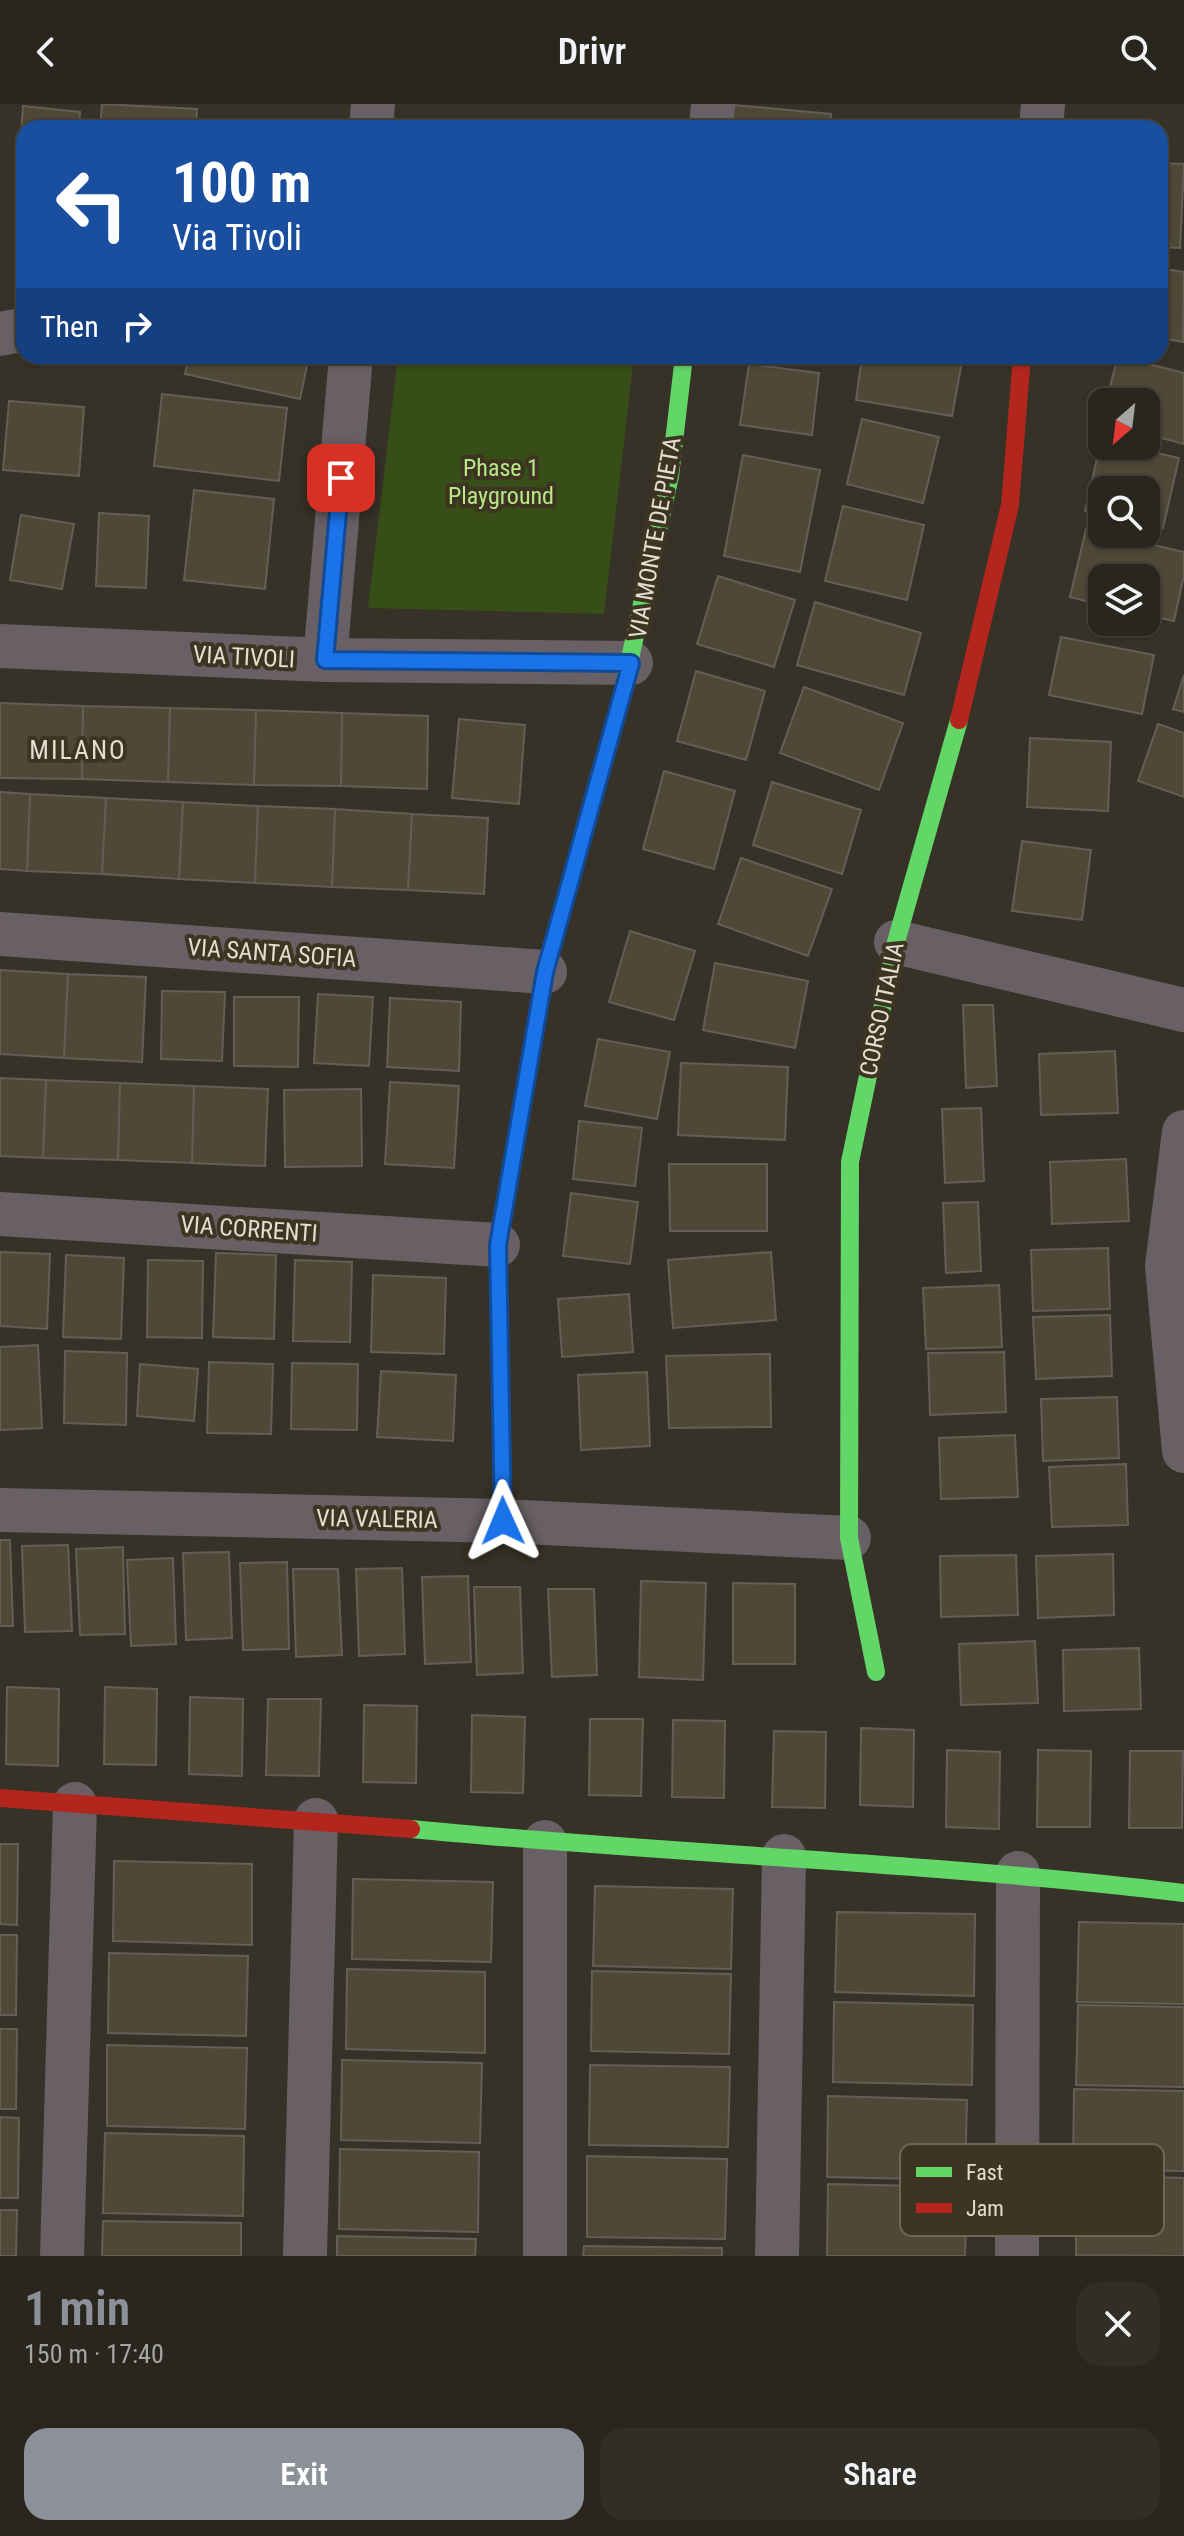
<!DOCTYPE html>
<meta charset="utf-8">
<style>
body{margin:0;font-family:"Roboto Condensed",sans-serif;background:#312e26;color:#f1f3f6;height:100vh;display:flex;flex-direction:column;font-size:30px;white-space:nowrap}
*{box-sizing:border-box;margin:0}
p{font-size:26px;color:#a5a5a4}
.icon{flex:none;width:44px;height:44px;fill:none;stroke:currentColor;stroke-width:2;stroke-linecap:round;stroke-linejoin:round}
.map{position:relative;height:2152px;overflow:hidden}
.panel{display:flex;flex-direction:column;background:#29261d;flex:1}
.panel>*{flex:none}
.guide{position:absolute;left:16px;top:16px;width:1152px;height:244px;border-radius:24px;box-shadow:0 2px 6px #0004,0 0 0 2px #45433b;background:#1a4fa0;color:#fff;overflow:hidden}
.needle{width:52px;rotate:208deg}
.buttons{position:absolute;left:1088px;top:284px;display:grid;gap:16px}
.buttons a{display:grid;place-items:center;width:72px;height:72px;border-radius:16px;background:#29261d;box-shadow:0 2px 6px #0004,0 0 0 2px #45433b;font-size:40px}
.pin{position:absolute;display:grid;place-items:center;width:68px;height:68px;color:#fff;margin:-34px;border-radius:16px;box-shadow:0 4px 12px #0006}
.me{position:absolute;width:88px;margin:-44px;rotate:359deg;stroke-linejoin:round;filter:drop-shadow(0 0 6px #0008)}
.turn{display:flex;align-items:center;gap:28px;height:168px;padding:0 24px;font-size:36px}
.turn .icon{width:104px;height:104px;stroke-width:2.5}
.turn b{display:block;font-size:56px;line-height:68px}
.then{display:flex;align-items:center;height:76px;padding:0 24px;background:#0003;gap:16px;font-size:30px}
.round{display:grid;place-items:center;flex:none;width:84px;height:84px;border-radius:24px;background:#312e26}
.overview{display:flex;align-items:center;justify-content:space-between;height:136px;padding:0 24px}
h1{font-size:48px;font-weight:600;line-height:60px;color:#8c9099}
.action{display:flex;gap:16px;margin-top:auto;padding:16px 24px}
.action a{flex:1;height:92px;border-radius:24px;background:#8c9099;color:#fff;font-size:32px;font-weight:600;line-height:92px;text-align:center}
.action a+a{background:#312e26;color:#f1f3f6}
header{display:flex;justify-content:space-between;align-items:center;height:104px;padding:0 24px;background:#29261d;font-size:36px;font-weight:600}
.map>svg:first-child{display:block}
</style>
<header><svg class="icon" aria-label="back" viewBox="0 0 24 24"><path d="M15 5l-7 7 7 7"/></svg>Drivr<svg class="icon" aria-label="search" viewBox="0 0 24 24"><circle cx="10" cy="10" r="6"/><path d="M15 15l6 6"/></svg></header>
<div class="map">
<svg width="1184" height="2152" viewBox="0 0 1184 2152">
<rect width="100%" height="100%" fill="#373227"/>
<path fill="#374e18" d="M 427,14 L 615,24 L 425,24 Z
M 398,252 L 634,252 L 604,510 L 368,504 Z"/>
<path fill="#4f4837" stroke="#645f56" stroke-width="2" d="M 102,0 L 197,5 L 196,24 L 100,24 Z
M 734,1 L 831,10 L 832,24 L 732,24 Z
M 23,2 L 80,8 L 79,24 L 24,24 L 24,85 L 17,84 Z
M 1160,59 L 1184,60 L 1180,144 L 1160,143 Z
M 1160,164 L 1184,168 L 1183,238 L 1160,234 Z
M 189,252 L 309,252 L 300,295 L 185,270 Z
M 862,252 L 963,252 L 952,312 L 856,296 Z
M 1118,252 L 1184,269 L 1184,340 L 1146,330 L 1146,298 L 1106,298 Z
M 749,260 L 819,269 L 812,331 L 740,321 Z
M 162,290 L 287,304 L 279,377 L 154,362 Z
M 9,297 L 84,303 L 79,372 L 3,366 Z
M 862,315 L 939,333 L 923,399 L 847,380 Z
M 1101,337 L 1102,342 L 1125,342 L 1179,354 L 1163,424 L 1146,420 L 1146,386 L 1102,386 L 1102,410 L 1085,407 Z
M 743,351 L 820,366 L 800,468 L 724,452 Z
M 194,386 L 274,395 L 265,485 L 184,476 Z
M 843,402 L 924,421 L 907,496 L 825,477 Z
M 99,409 L 149,412 L 146,484 L 96,482 Z
M 21,411 L 74,420 L 62,485 L 10,476 Z
M 1086,425 L 1184,448 L 1184,471 L 1174,517 L 1146,511 L 1146,474 L 1102,474 L 1102,501 L 1070,493 Z
M 718,472 L 795,496 L 774,563 L 697,540 Z
M 815,498 L 921,529 L 904,591 L 797,561 Z
M 1061,533 L 1154,551 L 1142,610 L 1049,591 Z
M 696,567 L 765,587 L 746,656 L 677,637 Z
M 1184,571 L 1184,608 L 1173,605 Z
M 804,583 L 903,619 L 879,686 L 780,649 Z
M 0,599 L 83,602 L 82,675 L 0,674 Z
M 83,602 L 170,604 L 168,678 L 82,675 Z
M 170,604 L 256,606 L 254,681 L 168,678 Z
M 256,606 L 342,609 L 341,682 L 254,681 Z
M 342,609 L 428,612 L 427,685 L 341,682 Z
M 459,615 L 525,621 L 519,700 L 452,694 Z
M 1158,620 L 1184,629 L 1184,693 L 1138,677 Z
M 1030,634 L 1111,638 L 1108,707 L 1027,703 Z
M 664,667 L 735,687 L 714,765 L 643,745 Z
M 772,678 L 861,706 L 842,770 L 753,741 Z
M 0,688 L 30,690 L 27,767 L 0,765 Z
M 30,690 L 106,694 L 102,770 L 27,767 Z
M 106,694 L 183,698 L 179,775 L 102,770 Z
M 183,698 L 258,702 L 255,779 L 179,775 Z
M 258,702 L 335,705 L 332,783 L 255,779 Z
M 335,705 L 412,710 L 408,786 L 332,783 Z
M 412,710 L 488,714 L 484,790 L 408,786 Z
M 1022,737 L 1091,746 L 1082,816 L 1012,807 Z
M 741,754 L 832,785 L 808,852 L 718,820 Z
M 630,827 L 695,847 L 674,916 L 609,898 Z
M 715,859 L 808,877 L 795,944 L 703,926 Z
M 0,866 L 68,870 L 64,954 L 0,950 Z
M 68,870 L 146,873 L 142,958 L 64,954 Z
M 162,887 L 225,888 L 222,957 L 161,955 Z
M 318,890 L 373,893 L 369,962 L 314,959 Z
M 234,893 L 299,893 L 298,963 L 234,962 Z
M 390,894 L 461,898 L 459,967 L 387,963 Z
M 963,901 L 993,901 L 997,982 L 966,984 Z
M 598,935 L 670,948 L 657,1015 L 585,1002 Z
M 1115,947 L 1118,1009 L 1041,1011 L 1039,950 Z
M 681,959 L 788,963 L 785,1036 L 678,1031 Z
M 0,974 L 46,976 L 43,1054 L 0,1052 Z
M 46,976 L 120,979 L 118,1056 L 43,1054 Z
M 390,978 L 459,982 L 454,1064 L 385,1060 Z
M 120,979 L 194,982 L 192,1059 L 118,1056 Z
M 194,982 L 268,985 L 265,1062 L 192,1059 Z
M 361,985 L 362,1062 L 285,1063 L 284,986 Z
M 981,1004 L 984,1077 L 945,1079 L 942,1005 Z
M 579,1017 L 642,1024 L 635,1082 L 573,1075 Z
M 1126,1055 L 1129,1117 L 1052,1120 L 1050,1058 Z
M 669,1060 L 767,1060 L 767,1127 L 670,1127 Z
M 571,1089 L 638,1098 L 630,1160 L 563,1152 Z
M 978,1098 L 981,1167 L 946,1169 L 943,1099 Z
M 1108,1144 L 1110,1205 L 1033,1207 L 1031,1146 Z
M 0,1148 L 50,1150 L 47,1225 L 0,1222 Z
M 771,1148 L 776,1216 L 673,1224 L 668,1156 Z
M 216,1149 L 276,1151 L 274,1235 L 213,1233 Z
M 66,1151 L 124,1154 L 121,1235 L 63,1233 Z
M 148,1156 L 203,1157 L 202,1234 L 147,1233 Z
M 295,1156 L 352,1158 L 350,1238 L 293,1237 Z
M 373,1171 L 446,1174 L 444,1250 L 371,1248 Z
M 999,1181 L 1002,1243 L 926,1245 L 923,1184 Z
M 629,1190 L 633,1248 L 562,1253 L 558,1195 Z
M 1110,1211 L 1112,1272 L 1036,1275 L 1033,1213 Z
M 38,1241 L 42,1324 L 0,1326 L 0,1243 Z
M 65,1247 L 127,1249 L 126,1321 L 64,1319 Z
M 1004,1248 L 1006,1308 L 930,1311 L 928,1249 Z
M 770,1250 L 771,1323 L 669,1324 L 666,1252 Z
M 209,1258 L 273,1260 L 271,1330 L 207,1329 Z
M 292,1259 L 358,1260 L 357,1326 L 291,1325 Z
M 140,1260 L 198,1265 L 194,1317 L 137,1312 Z
M 381,1267 L 456,1271 L 453,1337 L 377,1333 Z
M 647,1268 L 650,1342 L 581,1346 L 578,1271 Z
M 1117,1293 L 1119,1354 L 1043,1357 L 1041,1295 Z
M 1015,1331 L 1018,1393 L 941,1395 L 939,1334 Z
M 1126,1360 L 1128,1421 L 1052,1423 L 1049,1363 Z
M 0,1436 L 10,1436 L 13,1522 L 0,1522 Z
M 68,1441 L 72,1527 L 25,1528 L 22,1442 Z
M 123,1443 L 125,1530 L 80,1531 L 76,1445 Z
M 229,1448 L 232,1534 L 186,1536 L 183,1449 Z
M 1113,1450 L 1114,1511 L 1038,1514 L 1036,1452 Z
M 1016,1451 L 1018,1511 L 941,1513 L 940,1452 Z
M 173,1454 L 176,1540 L 131,1542 L 127,1456 Z
M 287,1458 L 289,1545 L 243,1546 L 240,1459 Z
M 402,1464 L 405,1550 L 359,1552 L 356,1465 Z
M 293,1465 L 338,1465 L 342,1551 L 296,1553 Z
M 468,1472 L 471,1558 L 425,1560 L 422,1473 Z
M 641,1477 L 706,1479 L 703,1576 L 639,1573 Z
M 733,1479 L 795,1480 L 795,1560 L 733,1560 Z
M 474,1483 L 520,1483 L 523,1569 L 477,1571 Z
M 548,1485 L 594,1485 L 597,1571 L 552,1573 Z
M 1035,1537 L 1038,1599 L 961,1601 L 959,1540 Z
M 1139,1544 L 1141,1605 L 1064,1607 L 1063,1546 Z
M 7,1583 L 59,1585 L 58,1662 L 6,1660 Z
M 105,1583 L 157,1585 L 156,1661 L 104,1660 Z
M 190,1593 L 243,1595 L 242,1672 L 189,1670 Z
M 268,1595 L 321,1595 L 319,1672 L 266,1671 Z
M 364,1601 L 417,1602 L 416,1679 L 363,1678 Z
M 472,1611 L 525,1613 L 523,1689 L 471,1688 Z
M 590,1615 L 643,1615 L 641,1692 L 589,1691 Z
M 673,1616 L 725,1617 L 724,1694 L 672,1693 Z
M 861,1624 L 914,1626 L 913,1703 L 860,1701 Z
M 774,1627 L 826,1628 L 825,1704 L 772,1703 Z
M 947,1646 L 1000,1648 L 999,1725 L 946,1723 Z
M 1038,1646 L 1091,1647 L 1090,1723 L 1037,1723 Z
M 1130,1647 L 1183,1647 L 1182,1724 L 1129,1724 Z
M 0,1740 L 18,1740 L 17,1821 L 0,1820 Z
M 114,1757 L 252,1760 L 252,1841 L 113,1837 Z
M 353,1775 L 493,1778 L 491,1858 L 352,1855 Z
M 595,1782 L 733,1785 L 731,1865 L 593,1862 Z
M 837,1808 L 975,1810 L 974,1892 L 835,1888 Z
M 1079,1818 L 1184,1820 L 1184,1900 L 1077,1898 Z
M 0,1831 L 17,1831 L 16,1911 L 0,1911 Z
M 109,1849 L 248,1852 L 246,1932 L 108,1929 Z
M 347,1865 L 485,1868 L 485,1949 L 346,1945 Z
M 592,1867 L 731,1870 L 729,1950 L 591,1947 Z
M 834,1898 L 973,1901 L 972,1981 L 833,1978 Z
M 1078,1901 L 1184,1903 L 1184,1983 L 1076,1981 Z
M 0,1925 L 17,1925 L 16,2005 L 0,2005 Z
M 107,1941 L 247,1944 L 245,2025 L 107,2022 Z
M 342,1956 L 482,1959 L 480,2039 L 341,2036 Z
M 590,1961 L 730,1963 L 728,2043 L 589,2041 Z
M 1074,1985 L 1184,1987 L 1184,2067 L 1073,2065 Z
M 828,1992 L 967,1996 L 965,2076 L 827,2073 Z
M 0,2013 L 19,2014 L 18,2094 L 0,2094 Z
M 105,2029 L 244,2032 L 243,2112 L 103,2109 Z
M 340,2045 L 479,2048 L 478,2128 L 339,2125 Z
M 587,2052 L 727,2055 L 725,2135 L 587,2133 Z
M 1076,2071 L 1184,2074 L 1184,2152 L 1076,2151 Z
M 828,2080 L 967,2083 L 965,2152 L 827,2152 Z
M 0,2106 L 17,2106 L 16,2152 L 0,2152 Z
M 103,2117 L 241,2119 L 241,2152 L 102,2152 Z
M 337,2132 L 476,2135 L 475,2152 L 337,2152 Z
M 584,2142 L 722,2144 L 722,2152 L 583,2152 Z"/>
<g fill="none" stroke-linecap="round" stroke-linejoin="round">
<path stroke="#696065" stroke-width="44" d="M 371,24 L 373,0
M 711,24 L 713,0
M 1041,24 L 1043,0
M 0,230 L 21,226
M 0,542 L 325,556 L 631,559
M 325,556 L 351,252
M 0,830 L 545,868
M 896,838 L 1184,906
M 1184,1028 L 1167,1162 L 1184,1347
M 0,1110 L 498,1141
M 0,1406 L 503,1417 L 849,1434
M 545,1738 L 545,2152
M 62,2152 L 75,1700
M 305,2152 L 316,1716
M 777,2152 L 784,1752
M 1017,2152 L 1018,1769"/>
<path stroke="#63d668" stroke-width="18" d="M 622,591 L 670,372 L 684,252
M 503,1417 L 498,1141 L 535,927
M 876,1568 L 849,1434 L 850,1058 L 896,838 L 959,616
M 411,1725 C 668,1750 927,1758 1184,1789"/>
<path stroke="#b3261e" stroke-width="18" d="M 959,616 L 1010,401 L 1022,252
M 535,927 L 545,868 L 622,591
M 0,1694 L 411,1725"/>
</g>
<g fill="none" stroke-linecap="round" stroke-linejoin="round">
<g stroke="#114b97" stroke-width="20">
<path id="route" d="M 341,374 L 325,556 L 631,559 L 545,868 L 498,1141 L 503,1417"/>
</g>
<use href="#route" stroke="#1a73e8" stroke-width="14"/>
</g>
<g text-anchor="middle" stroke-width="8" stroke-linejoin="round" paint-order="stroke">
<g font-size="24" fill="#b8e887" stroke="#3d3421">
<text x="501" y="372">Phase 1<tspan x="501" dy="28">Playground</tspan></text>
</g>
<g font-size="24" fill="#e3ded2" stroke="#3d3421">
<text transform="translate(655 434) rotate(-80)" y="8">VIA MONTE DE PIETA</text>
<text transform="translate(244 553) rotate(3)" y="8">VIA TIVOLI</text>
<text transform="translate(272 849) rotate(4)" y="8">VIA SANTA SOFIA</text>
<text transform="translate(882 905) rotate(-78)" y="8">CORSO ITALIA</text>
<text transform="translate(249 1125) rotate(4)" y="8">VIA CORRENTI</text>
<text transform="translate(377 1415) rotate(1)" y="8">VIA VALERIA</text>
</g>
<g font-size="26" letter-spacing="2" fill="#e3ded2" stroke="#3d3421">
<text x="78" y="655">MILANO</text>
</g>
</g>
<rect x="900" y="2040" width="264" height="92" rx="12" fill="#3d3421" stroke="#6f6756" stroke-width="2"/>
<rect x="916" y="2063" width="36" height="10" fill="#63d668"/>
<rect x="916" y="2099" width="36" height="10" fill="#b3261e"/>
<g font-size="22" fill="#e3ded2">
<text x="966" y="2076">Fast</text>
<text x="966" y="2112">Jam</text>
</g>
</svg>
<div class="buttons">
<a><svg class="needle" viewBox="-14 -14 28 28"><path d="M0-13l5 13h-10z" fill="#e53935"/><path d="M0 13l5-13h-10z" fill="#a5a5a4"/></svg></a>
<a><svg class="icon" aria-label="search" viewBox="0 0 24 24"><circle cx="10" cy="10" r="6"/><path d="M15 15l6 6"/></svg></a>
<a><svg class="icon" aria-label="layers" viewBox="0 0 24 24"><path d="M12 4l9 5-9 5-9-5zM3 14l9 5 9-5"/></svg></a>
</div>
<div class="pin" style="left:341px;top:374px;background:#d93025"><svg class="icon" aria-label="arrive" viewBox="0 0 24 24"><path d="M6 21V4h12l-3 4 3 4H6"/></svg></div>
<svg class="me" style="left:503px;top:1417px" viewBox="-20 -20 40 40"><path d="M0-17L14 15 0 8-14 15z" fill="#1a73e8" stroke="#fff" stroke-width="4"/></svg>
<div class="guide">
<div class="turn"><svg class="icon" aria-label="left" viewBox="0 0 24 24"><path d="M17 20v-9H6M10 6l-5 5 5 5"/></svg><div><b>100 m</b>Via Tivoli</div></div>
<div class="then">Then<svg class="icon" aria-label="right" viewBox="0 0 24 24"><path d="M7 20v-9h11M14 6l5 5-5 5"/></svg></div>
</div>
</div>
<section class="panel">
<div class="overview"><div><h1>1 min</h1><p>150 m · 17:40</p></div><a class="round"><svg class="icon" aria-label="close" viewBox="0 0 24 24"><path d="M6 6l12 12M18 6L6 18"/></svg></a></div>
<div class="action"><a>Exit</a><a>Share</a></div>
</section>
